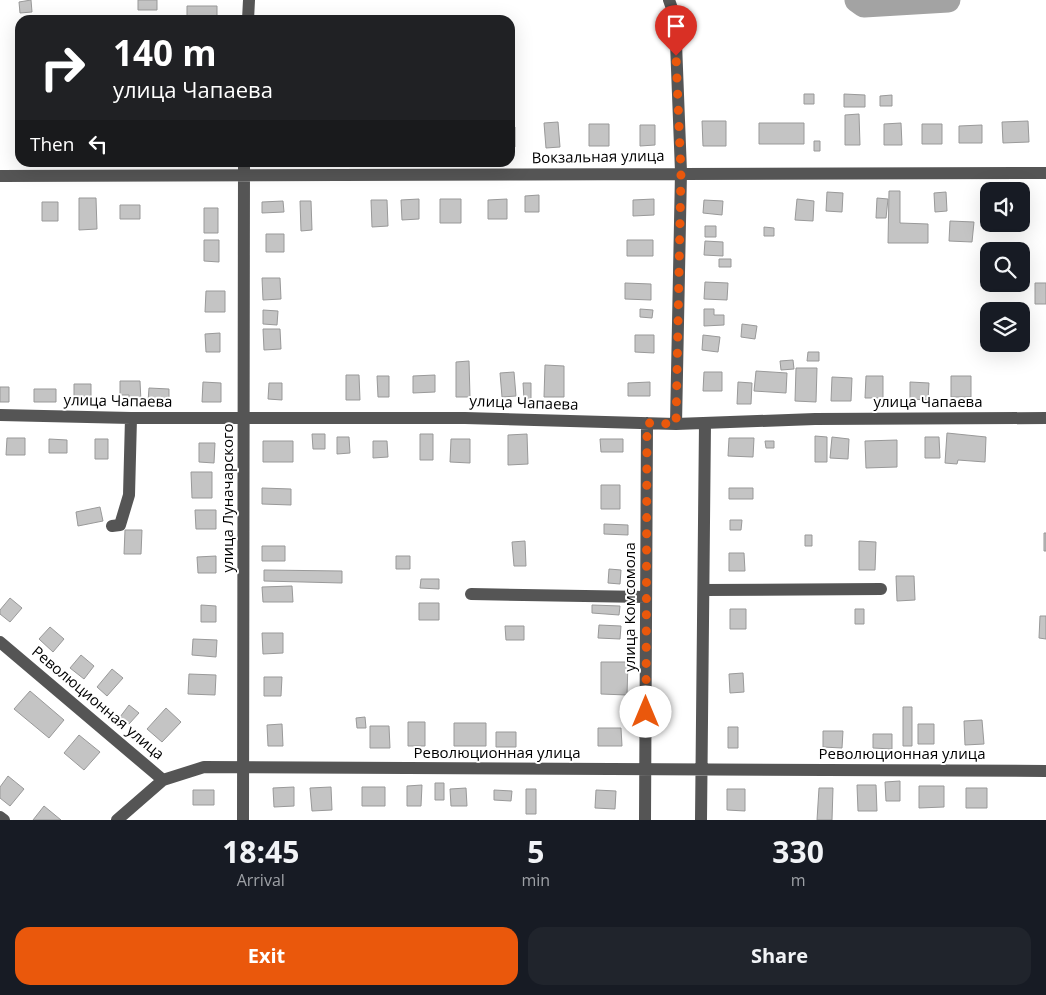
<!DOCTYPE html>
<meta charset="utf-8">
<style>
body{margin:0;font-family:"Open Sans",sans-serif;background:#20242c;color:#f1f3f6;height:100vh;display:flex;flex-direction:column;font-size:19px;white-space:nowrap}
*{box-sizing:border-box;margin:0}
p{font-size:16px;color:#9ea1a6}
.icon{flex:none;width:28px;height:28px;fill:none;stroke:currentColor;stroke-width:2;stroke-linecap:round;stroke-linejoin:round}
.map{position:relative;height:820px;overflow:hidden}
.side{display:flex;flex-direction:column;background:#171b24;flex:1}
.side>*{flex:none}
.guide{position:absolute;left:15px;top:15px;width:500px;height:152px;border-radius:15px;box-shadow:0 5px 20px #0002;background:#202124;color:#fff;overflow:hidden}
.controls{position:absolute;left:980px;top:182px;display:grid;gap:10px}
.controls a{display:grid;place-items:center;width:50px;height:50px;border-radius:10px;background:#171b24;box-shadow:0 5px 20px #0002;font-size:25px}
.pin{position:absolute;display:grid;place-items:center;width:42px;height:42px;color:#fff;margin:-51px -21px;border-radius:50% 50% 50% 0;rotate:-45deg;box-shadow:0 0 5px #0007}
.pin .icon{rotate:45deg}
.me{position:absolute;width:55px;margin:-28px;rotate:0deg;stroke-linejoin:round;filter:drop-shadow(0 0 4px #0008)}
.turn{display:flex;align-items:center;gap:18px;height:105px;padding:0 15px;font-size:22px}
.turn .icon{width:65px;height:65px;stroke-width:2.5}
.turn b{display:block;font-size:35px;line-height:42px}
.then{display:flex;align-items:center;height:48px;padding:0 15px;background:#0003;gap:10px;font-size:19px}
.eta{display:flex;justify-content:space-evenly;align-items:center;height:85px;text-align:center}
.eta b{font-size:30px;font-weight:700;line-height:35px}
.button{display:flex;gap:10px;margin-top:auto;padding:10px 15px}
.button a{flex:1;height:58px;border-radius:15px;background:#ea580c;color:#fff;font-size:20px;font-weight:700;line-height:58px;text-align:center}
.button a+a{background:#20242c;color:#f1f3f6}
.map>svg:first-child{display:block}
</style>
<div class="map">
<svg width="1046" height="820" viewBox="0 0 1046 820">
<rect width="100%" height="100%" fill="#fff"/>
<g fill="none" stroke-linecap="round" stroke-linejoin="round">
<path stroke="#a3a3a3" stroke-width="25" d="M 857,0 L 864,5 L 948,0"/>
</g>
<path fill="#c4c4c4" stroke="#999" d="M 31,0 L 32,12 L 20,13 L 19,2 Z
M 138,0 L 157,0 L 157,10 L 138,10 Z
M 187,6 L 217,6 L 217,20 L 187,20 Z
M 804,94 L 814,94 L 814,104 L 804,104 Z
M 844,94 L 865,95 L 865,107 L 844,107 Z
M 892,95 L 892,106 L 880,106 L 880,96 Z
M 859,114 L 860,145 L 845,145 L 845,115 Z
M 702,121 L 726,121 L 726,146 L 703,146 Z
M 1028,121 L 1029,142 L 1003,143 L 1002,122 Z
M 558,122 L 560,147 L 546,148 L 544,123 Z
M 759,123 L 804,123 L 804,144 L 759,144 Z
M 901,123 L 902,145 L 884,145 L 884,124 Z
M 589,124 L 609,124 L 609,146 L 589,146 Z
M 922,124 L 942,124 L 942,144 L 922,144 Z
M 640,125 L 655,125 L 655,145 L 640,146 Z
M 982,125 L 982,143 L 959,143 L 959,126 Z
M 510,127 L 515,127 L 515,147 L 510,147 Z
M 814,141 L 820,141 L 820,151 L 814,151 Z
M 889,191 L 900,191 L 900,223 L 928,224 L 928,243 L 888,243 Z
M 827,192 L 843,193 L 842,212 L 826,211 Z
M 946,192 L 947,211 L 935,212 L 934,193 Z
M 539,195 L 539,212 L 525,212 L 525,196 Z
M 79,198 L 96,198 L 97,229 L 79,230 Z
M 877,198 L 888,199 L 886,218 L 876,218 Z
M 419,199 L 419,219 L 402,220 L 401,200 Z
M 440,199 L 461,199 L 461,223 L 440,223 Z
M 507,199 L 507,219 L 488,219 L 488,200 Z
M 654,199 L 654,215 L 633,216 L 633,200 Z
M 797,199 L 814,201 L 813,221 L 795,220 Z
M 371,200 L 387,200 L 388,226 L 372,227 Z
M 704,200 L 723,201 L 722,215 L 703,213 Z
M 283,201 L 284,212 L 262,213 L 262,202 Z
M 300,201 L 311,201 L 312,230 L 301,231 Z
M 42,202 L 58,202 L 58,221 L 42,221 Z
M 120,205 L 140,205 L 140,219 L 120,219 Z
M 204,208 L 218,208 L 218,233 L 204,233 Z
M 950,221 L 974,222 L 972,242 L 949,241 Z
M 705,226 L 716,226 L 716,237 L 705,237 Z
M 764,227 L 774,228 L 774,236 L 764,236 Z
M 266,234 L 284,234 L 284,252 L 266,252 Z
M 204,240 L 219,240 L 219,262 L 204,261 Z
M 627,240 L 653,240 L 653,256 L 627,256 Z
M 705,241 L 723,242 L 723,256 L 704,255 Z
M 719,259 L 731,259 L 731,267 L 719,267 Z
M 262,278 L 280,278 L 281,299 L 263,300 Z
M 705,282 L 728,283 L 727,300 L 704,299 Z
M 625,283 L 651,284 L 651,300 L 625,299 Z
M 1035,283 L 1046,283 L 1046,304 L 1035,304 Z
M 206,291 L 225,291 L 225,312 L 205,312 Z
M 640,309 L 653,310 L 652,318 L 640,317 Z
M 704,309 L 714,309 L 714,315 L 724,315 L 724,325 L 704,326 Z
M 263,310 L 278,311 L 277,325 L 263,324 Z
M 742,324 L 757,326 L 755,339 L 741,337 Z
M 263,329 L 280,329 L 281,349 L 264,350 Z
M 220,333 L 220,352 L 206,352 L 205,334 Z
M 635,335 L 654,335 L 654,353 L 635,352 Z
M 703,335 L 720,337 L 718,352 L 702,350 Z
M 808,352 L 819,352 L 819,361 L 807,361 Z
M 793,360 L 794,369 L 781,370 L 780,361 Z
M 469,361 L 470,397 L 456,397 L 456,362 Z
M 545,365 L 564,366 L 564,397 L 544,397 Z
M 796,368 L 817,368 L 816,402 L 795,401 Z
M 756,371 L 787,373 L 786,393 L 754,391 Z
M 514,372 L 516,396 L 502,397 L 500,373 Z
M 704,372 L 722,372 L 722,391 L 703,391 Z
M 346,375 L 359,375 L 360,400 L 346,400 Z
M 435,375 L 435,392 L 413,393 L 413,376 Z
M 377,376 L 389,376 L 389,397 L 378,397 Z
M 866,376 L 883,376 L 883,398 L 865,398 Z
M 951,376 L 971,376 L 971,397 L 951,397 Z
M 832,377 L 852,378 L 851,401 L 831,401 Z
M 120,381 L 140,381 L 141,402 L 129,401 L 129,395 L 120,395 Z
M 203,382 L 221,383 L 221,402 L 202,402 Z
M 650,382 L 650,396 L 628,396 L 628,383 Z
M 738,382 L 752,383 L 751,404 L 737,404 Z
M 910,382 L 929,383 L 928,400 L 910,399 Z
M 269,383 L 282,383 L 282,400 L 268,399 Z
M 523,383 L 531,383 L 531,399 L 524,399 Z
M 74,384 L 91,384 L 91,400 L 74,400 Z
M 0,387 L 9,387 L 9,402 L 0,402 Z
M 149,388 L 169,389 L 169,402 L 148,402 Z
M 34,389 L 56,389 L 56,402 L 34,402 Z
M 947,433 L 986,437 L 985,462 L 958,460 L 957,464 L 945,463 Z
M 312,434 L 325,434 L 325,449 L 313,449 Z
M 420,434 L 433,434 L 433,460 L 420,460 Z
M 527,434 L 528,464 L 508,465 L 508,435 Z
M 815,436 L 827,437 L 827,462 L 815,462 Z
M 337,437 L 349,437 L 350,453 L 337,454 Z
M 832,437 L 849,439 L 848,459 L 830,458 Z
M 925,437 L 939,437 L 940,458 L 925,458 Z
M 7,438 L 25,438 L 25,455 L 6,455 Z
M 729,438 L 754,438 L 753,457 L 728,456 Z
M 49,439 L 67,440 L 67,453 L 49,453 Z
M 95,439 L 108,439 L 108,459 L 95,459 Z
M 451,439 L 470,439 L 470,463 L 450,462 Z
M 600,439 L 623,439 L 623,452 L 601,452 Z
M 897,440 L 897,467 L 866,468 L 865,441 Z
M 263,441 L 293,441 L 293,462 L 263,462 Z
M 373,441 L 387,441 L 388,457 L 373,458 Z
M 765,441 L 774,441 L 774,448 L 766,448 Z
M 199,443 L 215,443 L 214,463 L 199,462 Z
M 191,472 L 212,472 L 212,498 L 192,498 Z
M 601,485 L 620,485 L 620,509 L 601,509 Z
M 262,488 L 291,489 L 291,505 L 262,504 Z
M 729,488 L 753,488 L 753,499 L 729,499 Z
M 100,507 L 103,521 L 78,526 L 76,512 Z
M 195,510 L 216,510 L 216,529 L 196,529 Z
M 730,520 L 742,520 L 741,530 L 730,530 Z
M 604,524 L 628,525 L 628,535 L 604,534 Z
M 125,530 L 142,530 L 141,554 L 124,554 Z
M 1044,533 L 1046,533 L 1046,551 L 1044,551 Z
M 805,535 L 812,535 L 812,546 L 805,546 Z
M 525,541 L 526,566 L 514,566 L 512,542 Z
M 859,541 L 876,542 L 875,570 L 859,570 Z
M 262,546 L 285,546 L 285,561 L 262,561 Z
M 729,553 L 744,553 L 745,571 L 729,571 Z
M 216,556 L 216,573 L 198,573 L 197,557 Z
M 396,556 L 410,556 L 410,569 L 396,569 Z
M 609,569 L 621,570 L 620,584 L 608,583 Z
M 264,570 L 342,571 L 342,583 L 264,581 Z
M 896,576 L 914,576 L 915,600 L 897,601 Z
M 421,579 L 439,579 L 439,589 L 420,588 Z
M 292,586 L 293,602 L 263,602 L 262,587 Z
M 10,598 L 22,608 L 10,622 L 0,614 L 0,610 Z
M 419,603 L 439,603 L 439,620 L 419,620 Z
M 201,605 L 216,606 L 216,622 L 201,622 Z
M 592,605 L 620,606 L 619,615 L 592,613 Z
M 730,609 L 746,609 L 746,629 L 730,629 Z
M 855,609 L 864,609 L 864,624 L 855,624 Z
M 1040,616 L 1046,616 L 1046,639 L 1039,638 Z
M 599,625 L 621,626 L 620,639 L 598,638 Z
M 505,626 L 524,626 L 524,640 L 506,640 Z
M 50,627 L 64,639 L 53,652 L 39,639 Z
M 262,633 L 283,633 L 283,653 L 263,654 Z
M 193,639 L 217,640 L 216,657 L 192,655 Z
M 81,655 L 94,666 L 84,679 L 70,668 Z
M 601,662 L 628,662 L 627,695 L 601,694 Z
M 112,669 L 123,678 L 107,696 L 97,687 Z
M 743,673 L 744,692 L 730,693 L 729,674 Z
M 189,674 L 216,675 L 215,695 L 188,694 Z
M 264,677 L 282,677 L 281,696 L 264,696 Z
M 30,691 L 64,720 L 49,738 L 14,709 Z
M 129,705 L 139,713 L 129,724 L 120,717 Z
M 903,707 L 912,707 L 912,746 L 903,746 Z
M 166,708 L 181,722 L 162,742 L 147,729 Z
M 365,717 L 366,728 L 357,728 L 356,718 Z
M 982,720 L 984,744 L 965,745 L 964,721 Z
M 408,722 L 425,722 L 425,746 L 408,746 Z
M 454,723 L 486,723 L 486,746 L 454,746 Z
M 282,724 L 283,746 L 268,746 L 267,725 Z
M 918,724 L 934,724 L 934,744 L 918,744 Z
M 370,726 L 389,726 L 390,748 L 370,748 Z
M 728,727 L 738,727 L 738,748 L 728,748 Z
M 598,728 L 621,728 L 622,746 L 598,746 Z
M 823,731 L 843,731 L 842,748 L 823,747 Z
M 496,732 L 516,732 L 516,747 L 496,747 Z
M 873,734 L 892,734 L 892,749 L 873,748 Z
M 79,735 L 100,752 L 84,770 L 64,753 Z
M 8,776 L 24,789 L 10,806 L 0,798 L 0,787 Z
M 900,781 L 900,801 L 886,801 L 885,782 Z
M 435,783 L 444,783 L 444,800 L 435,800 Z
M 422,785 L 421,806 L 407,806 L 407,786 Z
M 857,785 L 876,785 L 877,811 L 858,811 Z
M 919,786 L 944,786 L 944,807 L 919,808 Z
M 294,787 L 294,806 L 274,807 L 273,788 Z
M 331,787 L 332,810 L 312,811 L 310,788 Z
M 362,787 L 385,787 L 385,806 L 362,806 Z
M 466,788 L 467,806 L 451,806 L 450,789 Z
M 819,788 L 833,788 L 832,820 L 817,820 Z
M 966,788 L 987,788 L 987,808 L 966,808 Z
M 526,789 L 536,789 L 536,814 L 526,814 Z
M 727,789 L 745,789 L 745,811 L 727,810 Z
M 193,790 L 214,790 L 214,805 L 193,805 Z
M 494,790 L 512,791 L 511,801 L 494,800 Z
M 596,790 L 616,791 L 615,809 L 595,808 Z
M 44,806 L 61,820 L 33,820 Z"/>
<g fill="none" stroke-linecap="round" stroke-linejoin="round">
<path stroke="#555" stroke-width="12" d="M 669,0 L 675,17 L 681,172 L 676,424
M 248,20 L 249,0
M 0,176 C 349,177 697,172 1046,173
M 0,415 L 131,418 L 465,418 L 676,424 L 815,419 L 1046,418
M 112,526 L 120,525 L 129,495 L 131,418
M 704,590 L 881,589
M 471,594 L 646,597
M 0,642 L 163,780 L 204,767 L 1046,771
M 0,817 L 4,820
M 117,820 L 163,780
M 243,820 L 244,162
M 645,820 L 647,423
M 701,820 L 705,423"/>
</g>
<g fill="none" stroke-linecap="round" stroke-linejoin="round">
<path stroke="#ea580c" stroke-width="9" stroke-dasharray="0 16.2" d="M 646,712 L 647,423 L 676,424 L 681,172 L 676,56"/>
</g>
<g text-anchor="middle" stroke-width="4" stroke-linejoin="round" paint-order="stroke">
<g font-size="15" fill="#000" stroke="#fff">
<text transform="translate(598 157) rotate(-1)" y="5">Вокзальная улица</text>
<text transform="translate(118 401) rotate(1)" y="5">улица Чапаева</text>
<text x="928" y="407">улица Чапаева</text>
<text transform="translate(524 403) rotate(2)" y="5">улица Чапаева</text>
<text transform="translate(228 498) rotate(-90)" y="5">улица Луначарского</text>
<text transform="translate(630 607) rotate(-90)" y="5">улица Комсомола</text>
<text transform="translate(98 703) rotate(40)" y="5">Революционная улица</text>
<text x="497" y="758">Революционная улица</text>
<text x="902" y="759">Революционная улица</text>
</g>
</g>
</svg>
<div class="controls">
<a><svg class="icon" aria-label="sound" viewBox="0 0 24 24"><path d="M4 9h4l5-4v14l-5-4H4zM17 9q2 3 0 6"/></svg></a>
<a><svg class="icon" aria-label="search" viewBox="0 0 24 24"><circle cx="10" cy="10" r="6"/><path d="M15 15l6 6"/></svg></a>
<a><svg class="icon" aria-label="layers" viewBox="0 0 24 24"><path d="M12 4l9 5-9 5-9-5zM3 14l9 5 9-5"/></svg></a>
</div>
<div class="pin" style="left:676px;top:56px;background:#d93025"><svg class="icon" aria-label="arrive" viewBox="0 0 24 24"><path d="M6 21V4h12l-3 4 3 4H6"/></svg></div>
<svg class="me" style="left:646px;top:712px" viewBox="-20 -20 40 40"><circle r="19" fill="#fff"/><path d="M0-13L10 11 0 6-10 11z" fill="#ea580c"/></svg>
<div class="guide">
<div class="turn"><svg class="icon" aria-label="right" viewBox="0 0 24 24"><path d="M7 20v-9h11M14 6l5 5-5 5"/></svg><div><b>140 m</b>улица Чапаева</div></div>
<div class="then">Then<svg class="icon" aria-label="left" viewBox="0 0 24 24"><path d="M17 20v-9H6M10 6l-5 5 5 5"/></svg></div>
</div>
</div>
<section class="side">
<div class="eta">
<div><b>18:45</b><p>Arrival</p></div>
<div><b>5</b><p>min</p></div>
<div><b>330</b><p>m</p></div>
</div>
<div class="button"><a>Exit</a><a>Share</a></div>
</section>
